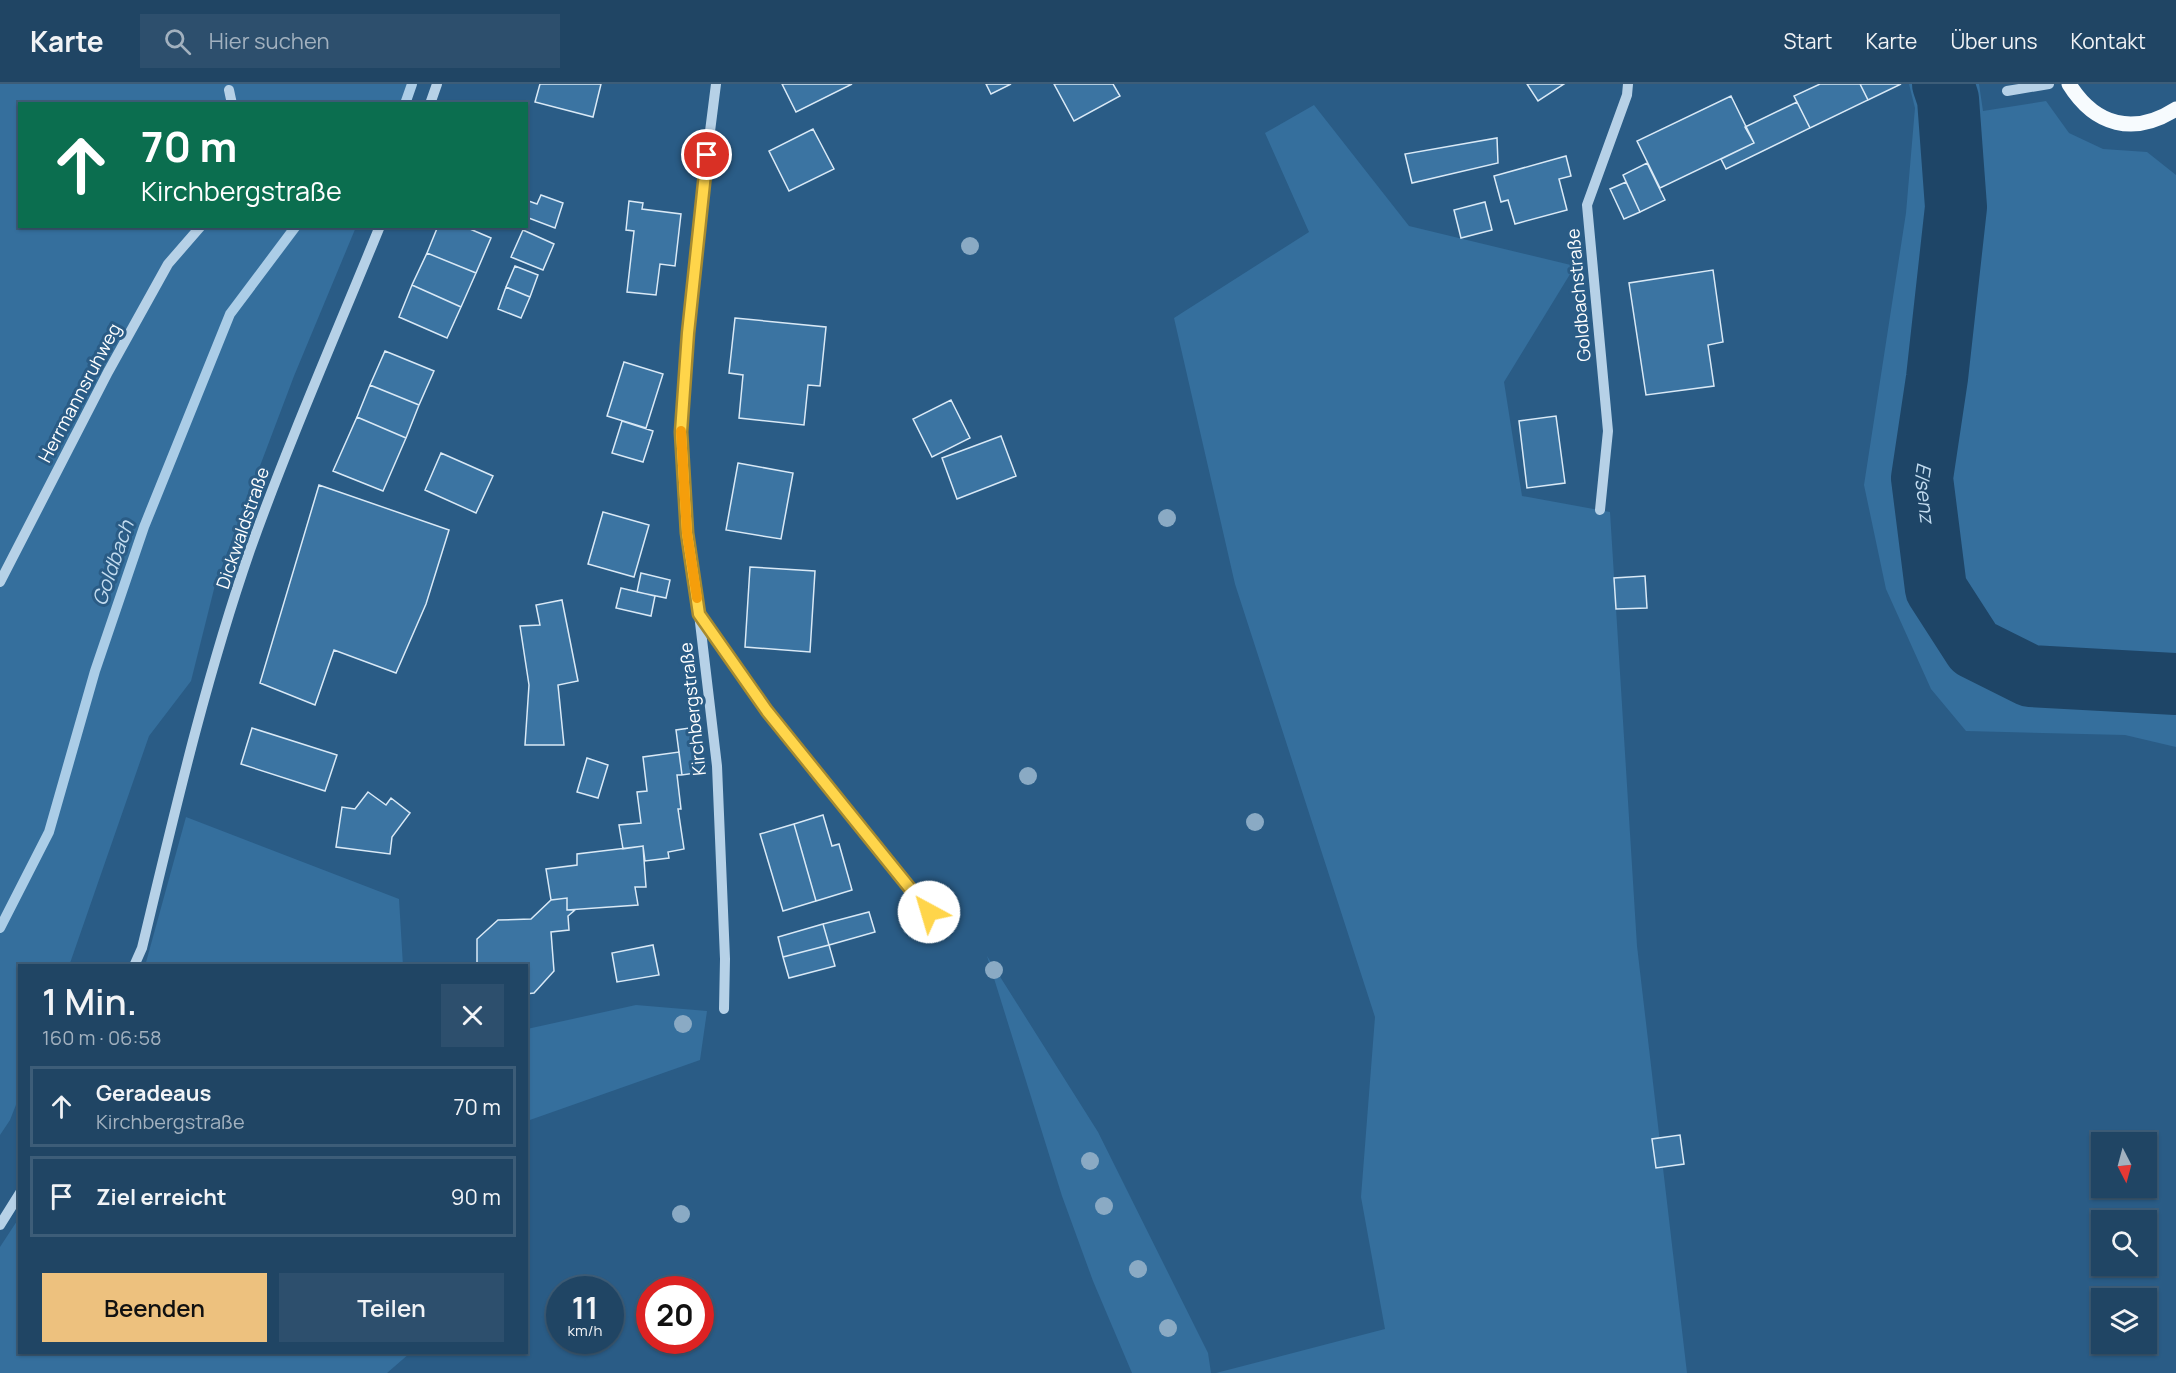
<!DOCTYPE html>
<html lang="de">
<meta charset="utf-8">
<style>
body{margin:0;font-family:Manrope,sans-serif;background:#2d4f6d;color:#f1f3f6;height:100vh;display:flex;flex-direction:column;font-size:22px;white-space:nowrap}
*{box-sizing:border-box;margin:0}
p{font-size:20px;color:#a2b1bf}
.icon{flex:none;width:33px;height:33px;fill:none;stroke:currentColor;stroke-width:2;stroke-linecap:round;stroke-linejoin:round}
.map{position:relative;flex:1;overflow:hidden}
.details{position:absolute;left:18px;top:880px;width:510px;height:390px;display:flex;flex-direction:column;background:#204564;border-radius:0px;box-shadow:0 2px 4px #0004,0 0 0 2px #3d5d78}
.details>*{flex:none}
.banner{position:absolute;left:18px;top:18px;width:510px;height:126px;border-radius:0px;box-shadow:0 2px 4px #0004,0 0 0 2px #3d5d78;background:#0b6e4f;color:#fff;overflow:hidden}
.needle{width:39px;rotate:174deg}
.controls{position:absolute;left:2091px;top:1048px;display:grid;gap:12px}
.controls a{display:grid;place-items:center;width:66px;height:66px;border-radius:0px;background:#204564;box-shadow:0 2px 4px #0004,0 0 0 2px #3d5d78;font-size:30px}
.speed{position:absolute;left:546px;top:1192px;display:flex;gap:12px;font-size:30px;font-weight:700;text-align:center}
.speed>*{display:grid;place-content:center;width:78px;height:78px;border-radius:50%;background:#204564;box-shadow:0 2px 4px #0004,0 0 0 2px #3d5d78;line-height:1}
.speed small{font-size:15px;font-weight:400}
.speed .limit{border:9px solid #d22;background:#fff;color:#111}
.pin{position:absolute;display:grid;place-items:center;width:51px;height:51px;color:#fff;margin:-26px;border:3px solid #fff;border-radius:50%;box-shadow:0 2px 6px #0007}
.me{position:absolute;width:66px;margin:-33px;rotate:321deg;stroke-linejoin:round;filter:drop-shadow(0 0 4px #0008)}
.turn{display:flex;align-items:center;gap:21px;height:126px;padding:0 24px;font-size:27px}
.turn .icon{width:78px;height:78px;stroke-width:2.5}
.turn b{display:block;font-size:42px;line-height:51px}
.round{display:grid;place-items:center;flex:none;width:63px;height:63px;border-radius:0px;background:#2d4f6d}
.summary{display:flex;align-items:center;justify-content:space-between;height:102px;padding:0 24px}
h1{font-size:36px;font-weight:600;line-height:45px}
.action{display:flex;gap:12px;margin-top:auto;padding:12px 24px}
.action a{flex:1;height:69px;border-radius:0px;background:#edc17e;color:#111;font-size:24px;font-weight:600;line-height:69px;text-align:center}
.action a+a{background:#2d4f6d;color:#f1f3f6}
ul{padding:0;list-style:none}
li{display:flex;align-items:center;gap:18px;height:81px;margin:0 12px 9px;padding:0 12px;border:3px solid #3d5d78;border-radius:0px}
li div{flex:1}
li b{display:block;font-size:22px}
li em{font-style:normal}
header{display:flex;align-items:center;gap:36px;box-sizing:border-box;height:84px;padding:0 30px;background:#204564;border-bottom:2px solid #3d5d78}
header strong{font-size:28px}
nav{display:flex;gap:33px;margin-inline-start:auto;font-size:21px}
.search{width:420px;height:54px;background:#2d4f6d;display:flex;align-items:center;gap:15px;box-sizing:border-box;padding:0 21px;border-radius:0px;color:#a2b1bf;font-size:22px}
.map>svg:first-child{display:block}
</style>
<header>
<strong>Karte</strong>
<div class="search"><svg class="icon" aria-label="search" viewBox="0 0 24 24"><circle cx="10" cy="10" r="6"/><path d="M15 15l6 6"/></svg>Hier suchen</div>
<nav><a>Start</a><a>Karte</a><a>Über uns</a><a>Kontakt</a></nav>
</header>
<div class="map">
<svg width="2176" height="1289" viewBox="0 0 2176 1289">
<rect width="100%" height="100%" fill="#2a5c86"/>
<path fill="#356f9d" d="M 0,0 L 415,0 L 407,19 L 20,20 L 20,142 L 356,143 L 294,292 L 215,501 L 191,597 L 149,652 L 69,882 L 20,882 L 19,1013 L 10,1036 L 0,1051 Z
M 1909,0 L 1979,0 L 1983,27 L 2046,17 L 2069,49 L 2103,65 L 2147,68 L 2176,91 L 2176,663 L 2125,651 L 1966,647 L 1931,605 L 1886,505 L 1864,401 L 1906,129 L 1915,24 Z
M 1314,21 L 1409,142 L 1575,182 L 1504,298 L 1522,412 L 1610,428 L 1637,862 L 1687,1289 L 1216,1289 L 1385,1245 L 1361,1113 L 1375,933 L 1235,500 L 1174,234 L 1309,148 L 1265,49 Z
M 186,733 L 399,815 L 403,882 L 145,882 Z
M 987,872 L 1098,1048 L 1208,1269 L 1211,1289 L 1132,1289 L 1093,1197 L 1062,1112 Z
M 636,921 L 707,927 L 700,976 L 527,1037 L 527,945 Z
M 19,1134 L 20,1269 L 410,1269 L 387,1289 L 0,1289 L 0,1163 Z"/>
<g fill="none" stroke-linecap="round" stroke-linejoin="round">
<path stroke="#abcde7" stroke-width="10" d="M 405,20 L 412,0
M 0,844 L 49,748 L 95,587 L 144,443 L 230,230 L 296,142"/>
<path stroke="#1e4567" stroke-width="62" id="s1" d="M 1943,0 L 1948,15 L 1956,123 L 1937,294 L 1922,394 L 1936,505 L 1974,564 L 2030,592 L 2176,600"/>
</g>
<path fill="#3b74a2" stroke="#d9e9f6" stroke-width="1.5" d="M 540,0 L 601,0 L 593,33 L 535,18 Z
M 782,0 L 852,0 L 796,28 Z
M 986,0 L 1011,0 L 991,10 Z
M 1054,0 L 1113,0 L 1120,12 L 1074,37 Z
M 1527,0 L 1564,0 L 1538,17 Z
M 1820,0 L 1860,0 L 1868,16 L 1810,44 L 1794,12 Z
M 1860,0 L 1901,0 L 1868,16 Z
M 1731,12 L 1754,59 L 1660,104 L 1637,57 Z
M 1797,18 L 1810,44 L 1726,85 L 1721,75 L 1754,59 L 1745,43 Z
M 813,45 L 834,85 L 789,107 L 769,67 Z
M 1497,54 L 1498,79 L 1412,99 L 1405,70 Z
M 1566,72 L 1571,92 L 1559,95 L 1567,126 L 1515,140 L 1508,116 L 1501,118 L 1494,92 Z
M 1647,79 L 1665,116 L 1640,128 L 1623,91 Z
M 1626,98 L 1640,128 L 1624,135 L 1610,105 Z
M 541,111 L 563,119 L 555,144 L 526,133 L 526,116 L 537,120 Z
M 629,117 L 643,119 L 642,125 L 681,130 L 675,182 L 660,180 L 656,211 L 627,208 L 634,147 L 626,146 Z
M 1485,118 L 1492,146 L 1461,154 L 1454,126 Z
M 438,142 L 463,142 L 491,154 L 476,189 L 427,169 Z
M 523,146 L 554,160 L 543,186 L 511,173 Z
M 427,169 L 476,189 L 461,223 L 412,201 Z
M 515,182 L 538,191 L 530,213 L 506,203 Z
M 1713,186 L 1723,258 L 1708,261 L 1714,302 L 1646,311 L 1629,199 Z
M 412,201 L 461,223 L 447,254 L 399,233 Z
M 506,203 L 530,213 L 521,234 L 498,225 Z
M 735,234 L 826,243 L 820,302 L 808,301 L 804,341 L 739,334 L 743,291 L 729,289 Z
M 385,267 L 434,287 L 419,321 L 370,301 Z
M 624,278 L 663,290 L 646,344 L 607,332 Z
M 370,301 L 419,321 L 406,354 L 357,333 Z
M 951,316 L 970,354 L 932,373 L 913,335 Z
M 1556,332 L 1565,399 L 1527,404 L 1519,337 Z
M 357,333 L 406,354 L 383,407 L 333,387 Z
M 622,337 L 653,347 L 643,378 L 612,369 Z
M 1001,352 L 1016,392 L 957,415 L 942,374 Z
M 441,369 L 493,392 L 476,429 L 425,406 Z
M 738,379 L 793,389 L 781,455 L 726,446 Z
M 319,401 L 449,446 L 426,520 L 396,589 L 334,566 L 315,621 L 260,599 Z
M 603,428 L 649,441 L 634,493 L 588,480 Z
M 750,483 L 815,487 L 810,568 L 745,563 Z
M 641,489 L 670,496 L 666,514 L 637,508 Z
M 1645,492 L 1647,524 L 1616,525 L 1614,494 Z
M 621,504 L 655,512 L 651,532 L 616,524 Z
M 562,516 L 578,597 L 558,601 L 564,661 L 525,661 L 529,601 L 520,542 L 540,541 L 536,521 Z
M 697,643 L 702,688 L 682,691 L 676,646 Z
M 252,644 L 337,671 L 325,707 L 241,680 Z
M 679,668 L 682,691 L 677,691 L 681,725 L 678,725 L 684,765 L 668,768 L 669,774 L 645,777 L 643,762 L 623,765 L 619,741 L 641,739 L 637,708 L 647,707 L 643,673 Z
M 587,674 L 608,681 L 598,714 L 577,708 Z
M 368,708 L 386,721 L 391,714 L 410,729 L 392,753 L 390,770 L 336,763 L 342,723 L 355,725 Z
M 823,731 L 832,762 L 839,760 L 852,806 L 816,817 L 794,740 Z
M 794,740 L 816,817 L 783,827 L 760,750 Z
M 643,762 L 646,803 L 635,803 L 638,821 L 567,826 L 567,814 L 551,816 L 546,785 L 577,781 L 577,770 Z
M 567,814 L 567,826 L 575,826 L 568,832 L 569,846 L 551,848 L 554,887 L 534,909 L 526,910 L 526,882 L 477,882 L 477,855 L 498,836 L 531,835 L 551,816 Z
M 869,828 L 875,848 L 829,861 L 823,840 Z
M 823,840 L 829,861 L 783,873 L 778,853 Z
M 653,861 L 659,891 L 617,898 L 612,869 Z
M 829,861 L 835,882 L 789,894 L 783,873 Z
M 1680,1051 L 1684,1080 L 1656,1084 L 1652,1055 Z"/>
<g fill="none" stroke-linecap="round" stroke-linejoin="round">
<path stroke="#b6d1e7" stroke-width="10" d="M 716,0 L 698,142 L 681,348 L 687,449 L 699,530 L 717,682 L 725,875 L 724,925
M 229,6 L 232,20
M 2007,7 L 2049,0
M 430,20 L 437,0
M 1600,426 L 1608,347 L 1587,121 L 1627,11 L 1628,0
M 0,498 L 108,288 L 168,180 L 201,142
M 701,533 L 767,626 L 929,828
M 134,882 L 142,864 C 174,731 205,596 250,466 C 289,357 336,250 380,142
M 0,1141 L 20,1109"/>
<path stroke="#f7fbfe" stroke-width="15" d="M 2069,0 C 2095,42 2134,52 2176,25"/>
</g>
<g fill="#8aaac4">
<circle cx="970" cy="162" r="9"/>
<circle cx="1167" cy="434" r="9"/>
<circle cx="1028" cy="692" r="9"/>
<circle cx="1255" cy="738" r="9"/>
<circle cx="994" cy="886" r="9"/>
<circle cx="683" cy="940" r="9"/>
<circle cx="1090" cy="1077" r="9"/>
<circle cx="1104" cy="1122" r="9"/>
<circle cx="681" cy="1130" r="9"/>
<circle cx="1138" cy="1185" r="9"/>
<circle cx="1168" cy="1244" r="9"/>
</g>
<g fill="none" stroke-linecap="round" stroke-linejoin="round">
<g stroke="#a68a30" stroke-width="15">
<path id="route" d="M 707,71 L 688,249 L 681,348 L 687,449 L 699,530 L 767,627 L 929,828"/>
</g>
<use href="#route" stroke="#ffd54a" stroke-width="10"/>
<path stroke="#f59e0b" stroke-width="10" d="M 681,347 L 687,449 L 697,514"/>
</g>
<g text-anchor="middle" stroke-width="6" stroke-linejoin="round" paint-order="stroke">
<g font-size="18" fill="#fff" stroke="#2a5c86">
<text transform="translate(1579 211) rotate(-95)" y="6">Goldbachstraße</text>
<text transform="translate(80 309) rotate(-62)" y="6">Herrmannsruhweg</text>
<text transform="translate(243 444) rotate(-71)" y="6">Dickwaldstraße</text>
<text transform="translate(693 625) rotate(-96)" y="6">Kirchbergstraße</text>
</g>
<g font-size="20" font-style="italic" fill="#c2dbef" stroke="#2a5c86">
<text dy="7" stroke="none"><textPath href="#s1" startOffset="412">Elsenz</textPath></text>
<text transform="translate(113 479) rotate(-71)" y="7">Goldbach</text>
</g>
</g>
</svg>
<div class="controls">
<a><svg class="needle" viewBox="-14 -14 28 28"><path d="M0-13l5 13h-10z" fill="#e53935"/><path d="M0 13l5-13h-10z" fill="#a2b1bf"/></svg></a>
<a><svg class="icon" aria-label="search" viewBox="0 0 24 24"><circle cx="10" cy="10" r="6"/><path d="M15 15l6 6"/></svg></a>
<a><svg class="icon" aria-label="layers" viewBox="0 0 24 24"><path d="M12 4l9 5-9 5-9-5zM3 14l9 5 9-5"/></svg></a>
</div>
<div class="speed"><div>11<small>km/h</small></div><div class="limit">20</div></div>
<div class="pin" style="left:707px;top:71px;background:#d93025"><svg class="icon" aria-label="arrive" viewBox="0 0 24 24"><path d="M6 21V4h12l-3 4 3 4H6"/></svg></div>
<svg class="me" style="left:929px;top:828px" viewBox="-20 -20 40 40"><circle r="19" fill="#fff"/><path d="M0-13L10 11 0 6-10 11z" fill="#ffd54a"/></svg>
<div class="banner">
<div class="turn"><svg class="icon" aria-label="ahead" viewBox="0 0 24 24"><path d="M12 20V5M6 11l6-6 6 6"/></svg><div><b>70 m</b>Kirchbergstraße</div></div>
</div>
<section class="details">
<div class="summary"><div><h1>1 Min.</h1><p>160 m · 06:58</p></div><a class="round"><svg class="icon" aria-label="close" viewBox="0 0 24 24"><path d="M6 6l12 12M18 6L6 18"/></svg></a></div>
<ul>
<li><svg class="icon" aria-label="ahead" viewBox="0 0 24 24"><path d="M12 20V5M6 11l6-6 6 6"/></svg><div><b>Geradeaus</b><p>Kirchbergstraße</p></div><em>70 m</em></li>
<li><svg class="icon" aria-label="arrive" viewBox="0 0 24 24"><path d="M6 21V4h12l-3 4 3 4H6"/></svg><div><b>Ziel erreicht</b></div><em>90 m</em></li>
</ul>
<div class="action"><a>Beenden</a><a>Teilen</a></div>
</section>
</div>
